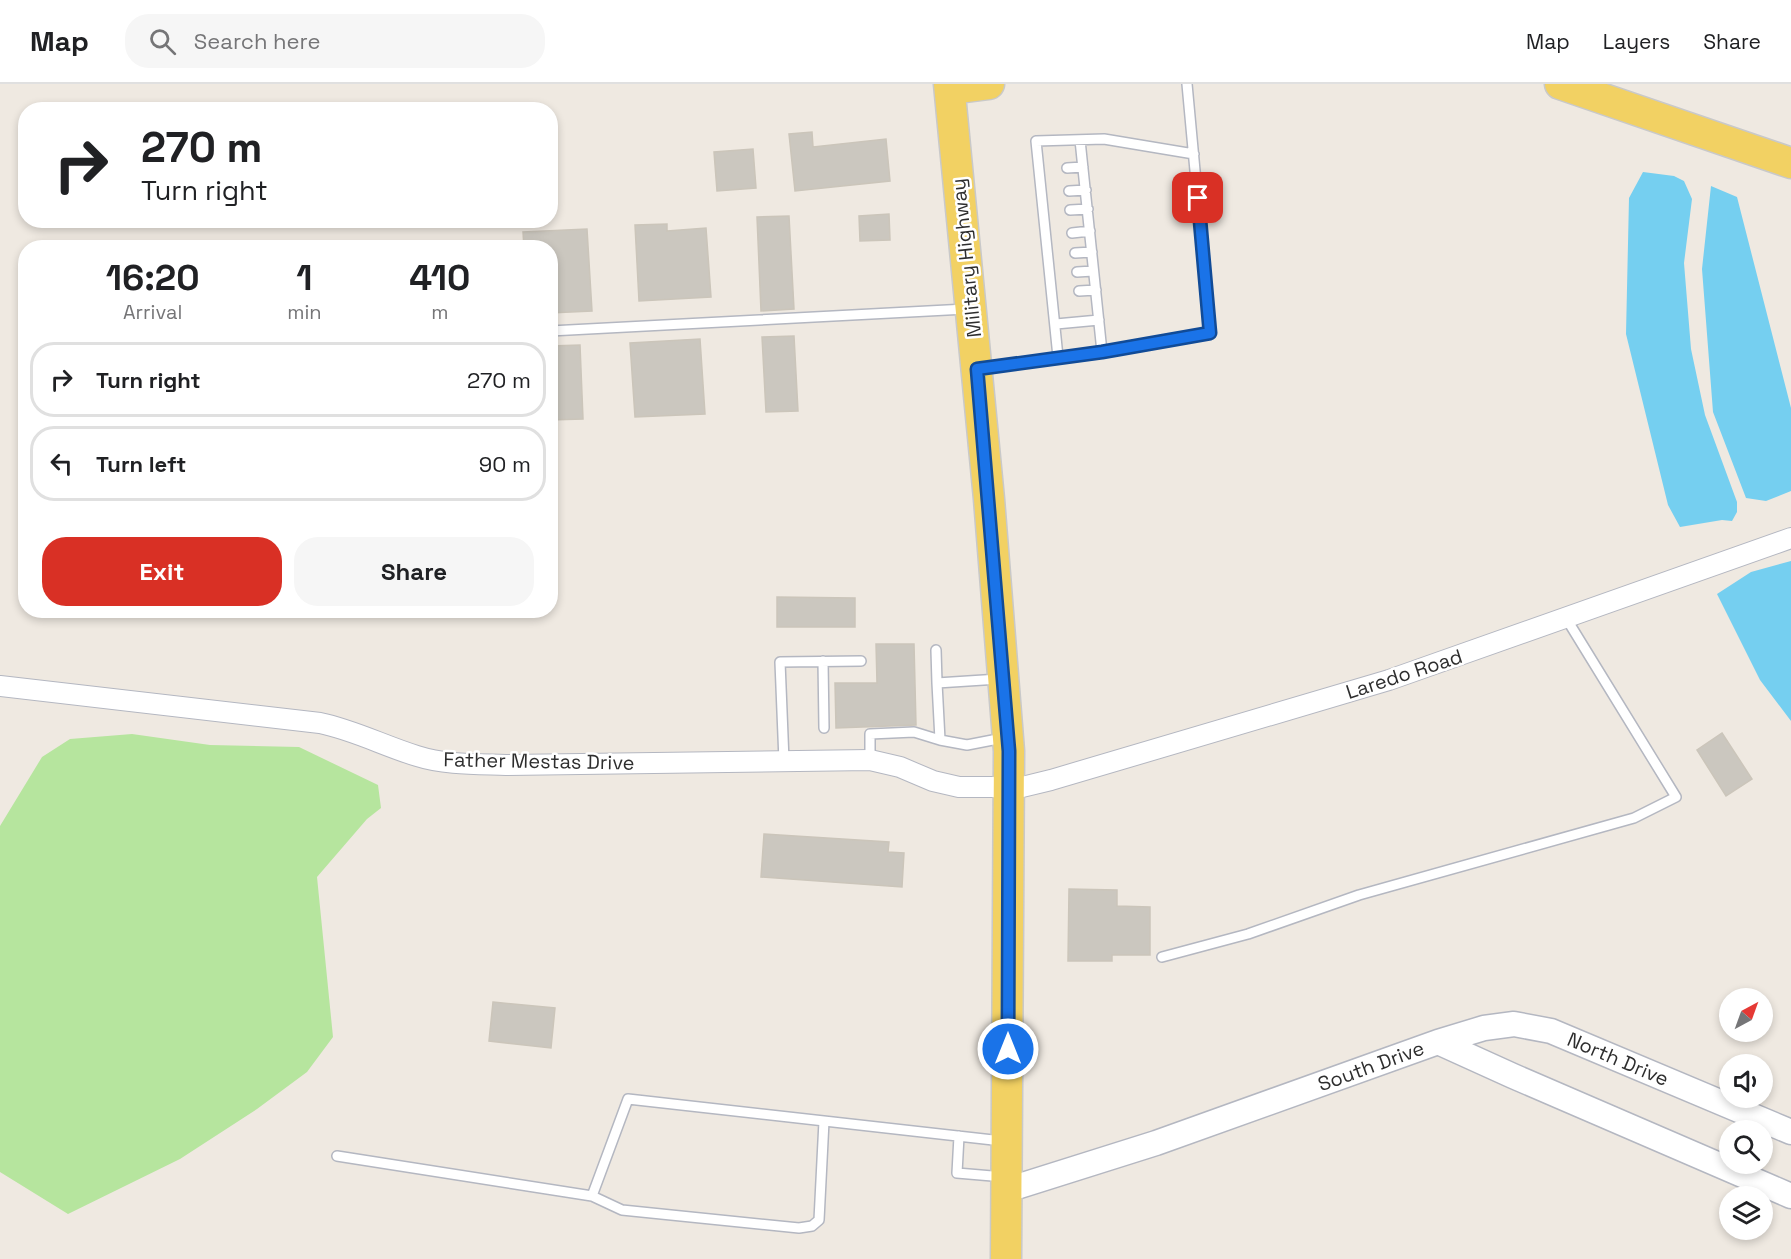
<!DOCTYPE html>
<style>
body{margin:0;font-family:"Space Grotesk",sans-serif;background:#f6f6f6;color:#202124;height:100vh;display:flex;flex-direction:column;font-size:22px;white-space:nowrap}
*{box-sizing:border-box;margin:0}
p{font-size:20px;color:#757577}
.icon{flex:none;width:33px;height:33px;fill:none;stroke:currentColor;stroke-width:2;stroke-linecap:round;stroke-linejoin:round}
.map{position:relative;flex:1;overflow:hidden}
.sheet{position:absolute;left:18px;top:156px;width:540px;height:378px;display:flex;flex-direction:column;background:#fff;border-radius:24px;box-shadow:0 3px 9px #0003}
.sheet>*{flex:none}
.banner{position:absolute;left:18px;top:18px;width:540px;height:126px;border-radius:24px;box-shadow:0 3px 9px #0003;background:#fff;color:#202124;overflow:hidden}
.needle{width:39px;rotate:41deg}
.buttons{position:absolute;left:1719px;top:904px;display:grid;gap:12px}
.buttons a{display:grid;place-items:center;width:54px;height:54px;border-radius:50%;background:#fff;box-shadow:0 3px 9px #0003;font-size:30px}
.pin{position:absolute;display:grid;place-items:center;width:51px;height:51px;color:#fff;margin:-26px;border-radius:12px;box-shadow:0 3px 9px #0006}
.me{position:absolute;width:66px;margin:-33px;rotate:0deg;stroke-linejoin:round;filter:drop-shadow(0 0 4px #0008)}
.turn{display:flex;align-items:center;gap:21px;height:126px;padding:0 24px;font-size:27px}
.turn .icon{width:78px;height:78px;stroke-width:2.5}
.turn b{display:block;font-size:42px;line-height:51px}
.eta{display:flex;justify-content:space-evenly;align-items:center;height:102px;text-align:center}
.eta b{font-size:36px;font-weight:700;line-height:42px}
.cta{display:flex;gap:12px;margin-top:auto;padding:12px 24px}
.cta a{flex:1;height:69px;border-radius:24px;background:#d93025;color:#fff;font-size:24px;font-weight:700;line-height:69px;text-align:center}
.cta a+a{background:#f6f6f6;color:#202124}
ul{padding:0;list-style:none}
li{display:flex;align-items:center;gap:18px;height:75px;margin:0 12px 9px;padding:0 12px;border:3px solid #e0e0e0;border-radius:24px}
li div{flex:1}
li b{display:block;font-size:22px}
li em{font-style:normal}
header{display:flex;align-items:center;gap:36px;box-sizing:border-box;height:84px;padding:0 30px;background:#fff;border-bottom:2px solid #e0e0e0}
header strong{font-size:28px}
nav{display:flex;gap:33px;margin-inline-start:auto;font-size:21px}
.search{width:420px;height:54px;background:#f6f6f6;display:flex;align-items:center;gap:15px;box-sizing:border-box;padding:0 21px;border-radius:24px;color:#757577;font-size:22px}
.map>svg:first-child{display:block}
</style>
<header>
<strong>Map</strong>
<div class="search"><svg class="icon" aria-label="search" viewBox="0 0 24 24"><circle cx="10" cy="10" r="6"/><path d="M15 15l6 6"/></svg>Search here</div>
<nav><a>Map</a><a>Layers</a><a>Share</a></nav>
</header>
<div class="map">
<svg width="1791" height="1175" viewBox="0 0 1791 1175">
<rect width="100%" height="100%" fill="#efe9e1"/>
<path fill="#b6e59e" d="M 132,650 L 210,661 L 299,663 L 378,701 L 381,724 L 367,735 L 317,793 L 333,953 L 307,988 L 257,1025 L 180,1075 L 68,1130 L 0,1088 L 0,742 L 42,673 L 70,655 Z"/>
<path fill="#75cff0" d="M 1643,88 L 1674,92 L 1684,97 L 1692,115 L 1684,179 L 1691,265 L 1705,331 L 1737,418 L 1737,428 L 1732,437 L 1722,436 L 1680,443 L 1668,421 L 1626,250 L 1629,114 Z
M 1711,102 L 1737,113 L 1791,324 L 1791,407 L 1766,417 L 1746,414 L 1713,328 L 1702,185 Z
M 1791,477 L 1791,637 L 1760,596 L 1717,510 L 1751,488 Z"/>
<path fill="#cbc7bf" stroke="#cbc5ba" stroke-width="1.5" d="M 812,48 L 813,63 L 886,55 L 890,97 L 795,107 L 789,50 Z
M 753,65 L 756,104 L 717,107 L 714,68 Z
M 889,130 L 890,156 L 860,157 L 859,132 Z
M 789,132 L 794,225 L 761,227 L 757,133 Z
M 667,140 L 667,147 L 706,144 L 711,213 L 639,217 L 635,141 Z
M 587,145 L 592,227 L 550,229 L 550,164 L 524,164 L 523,148 Z
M 794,252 L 798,327 L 766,328 L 762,253 Z
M 700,255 L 705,330 L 635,333 L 630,259 Z
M 580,261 L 583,335 L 550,336 L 550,262 Z
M 777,513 L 855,514 L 855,543 L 777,543 Z
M 876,560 L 914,560 L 916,641 L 836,644 L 835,599 L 877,599 Z
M 1722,649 L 1752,695 L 1726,712 L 1697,666 Z
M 764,750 L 889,758 L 888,768 L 904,769 L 902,803 L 761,793 Z
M 1069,805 L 1117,806 L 1117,822 L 1150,823 L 1150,871 L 1112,871 L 1112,877 L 1068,877 Z
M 493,918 L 555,924 L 551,964 L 489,957 Z"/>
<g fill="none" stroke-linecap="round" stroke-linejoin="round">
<g stroke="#b4b7c1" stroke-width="12">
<path id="service" d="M 1080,56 L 1102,268
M 1067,84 L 1083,83
M 1069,107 L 1086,106
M 1070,126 L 1088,125
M 1072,149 L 1090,147
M 1075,169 L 1092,168
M 1077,188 L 1093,187
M 1079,207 L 1096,206
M 1056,240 L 1099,236
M 550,247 L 966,225
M 1058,273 L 1036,57 L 1104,55 L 1194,70
M 979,285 L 1102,268 L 1210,249 L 1187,0
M 936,566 L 937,599
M 823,577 L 824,644
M 940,656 L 967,661 L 1003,654
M 870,676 L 870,650 L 914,648 L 940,656 L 937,599 L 999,595
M 784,677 L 780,578 L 861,577
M 1162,873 L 1248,850 L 1359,811 L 1634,734 L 1676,713 L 1566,534
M 824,1037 L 819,1136 L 812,1142 L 799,1144 L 622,1126 L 592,1112 L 628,1015 L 1002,1057
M 959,1052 L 957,1089 L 1004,1093
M 337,1072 L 592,1112"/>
</g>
<g stroke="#b4b7c1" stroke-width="22">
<path id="minor" d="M 0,602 L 320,639 C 354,646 384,662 417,672 C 445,681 477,680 506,681 L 870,676 L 900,683 L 933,697 L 959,703 L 993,703 L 1010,706 L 1051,696 L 1389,596 L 1791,454"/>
</g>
<g stroke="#b4b7c1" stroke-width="27">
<path id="tertiary" d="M 1438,958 L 1513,992 L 1791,1112
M 1007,1106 L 1156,1059 L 1438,958 L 1484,944 L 1514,940 L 1551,947 L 1791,1048"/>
</g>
<g stroke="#c9c9c9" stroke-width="33">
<path id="primary" d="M 949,0 L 989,415 L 1009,667 L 1006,1175
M 1560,0 L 1791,79
M 950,5 L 989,0"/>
</g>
<use href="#service" stroke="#fff" stroke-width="9"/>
<use href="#minor" stroke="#fff" stroke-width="20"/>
<use href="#tertiary" stroke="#fff" stroke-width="24"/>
<use href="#primary" stroke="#f2d163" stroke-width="30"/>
</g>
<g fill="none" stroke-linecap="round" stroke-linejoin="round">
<g stroke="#114b97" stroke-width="15">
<path id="route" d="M 1008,965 L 1009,667 L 977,285 L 1102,268 L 1210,249 L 1198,114"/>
</g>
<use href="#route" stroke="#1a73e8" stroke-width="10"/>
</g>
<g text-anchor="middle" stroke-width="5" stroke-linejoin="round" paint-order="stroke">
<g font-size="20" fill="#2e2e2e" stroke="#fff">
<text transform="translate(966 174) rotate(-96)" y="7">Military Highway</text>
<text transform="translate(1404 590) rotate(-18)" y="7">Laredo Road</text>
<text transform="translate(539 677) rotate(1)" y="7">Father Mestas Drive</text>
<text transform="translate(1618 975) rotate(23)" y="7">North Drive</text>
<text transform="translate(1371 982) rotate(-20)" y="7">South Drive</text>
</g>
</g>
</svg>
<div class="buttons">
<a><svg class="needle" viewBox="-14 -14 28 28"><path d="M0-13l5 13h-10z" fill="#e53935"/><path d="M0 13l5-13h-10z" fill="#757577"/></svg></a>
<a><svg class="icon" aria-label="sound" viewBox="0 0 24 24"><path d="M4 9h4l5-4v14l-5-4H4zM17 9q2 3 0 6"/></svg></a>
<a><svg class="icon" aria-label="search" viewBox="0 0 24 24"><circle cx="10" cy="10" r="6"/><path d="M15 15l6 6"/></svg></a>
<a><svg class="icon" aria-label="layers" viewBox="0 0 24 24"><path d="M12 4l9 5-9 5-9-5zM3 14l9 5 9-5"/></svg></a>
</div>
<div class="pin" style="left:1198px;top:114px;background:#d93025"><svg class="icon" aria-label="arrive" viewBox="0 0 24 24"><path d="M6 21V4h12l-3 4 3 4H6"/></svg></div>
<svg class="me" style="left:1008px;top:965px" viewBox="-20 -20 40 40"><circle r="17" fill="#1a73e8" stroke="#fff" stroke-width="3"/><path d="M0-11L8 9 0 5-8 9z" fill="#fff"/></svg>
<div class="banner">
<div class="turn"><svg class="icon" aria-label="right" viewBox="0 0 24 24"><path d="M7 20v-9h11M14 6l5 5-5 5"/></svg><div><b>270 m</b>Turn right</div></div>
</div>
<section class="sheet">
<div class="eta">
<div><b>16:20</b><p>Arrival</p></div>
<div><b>1</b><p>min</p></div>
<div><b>410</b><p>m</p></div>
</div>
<ul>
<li><svg class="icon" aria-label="right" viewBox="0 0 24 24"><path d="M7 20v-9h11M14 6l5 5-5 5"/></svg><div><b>Turn right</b></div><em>270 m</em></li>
<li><svg class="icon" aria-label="left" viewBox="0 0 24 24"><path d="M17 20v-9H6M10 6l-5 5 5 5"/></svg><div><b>Turn left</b></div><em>90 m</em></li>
</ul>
<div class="cta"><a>Exit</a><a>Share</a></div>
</section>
</div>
